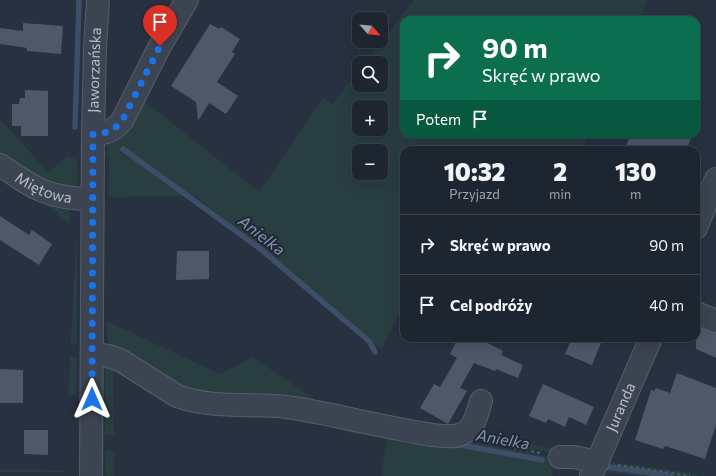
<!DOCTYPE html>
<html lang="pl">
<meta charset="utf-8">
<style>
body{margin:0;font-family:Commissioner,sans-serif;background:#2a313c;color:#f1f3f6;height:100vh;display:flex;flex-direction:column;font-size:15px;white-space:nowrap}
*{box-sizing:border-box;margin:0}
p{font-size:13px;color:#a0a5ab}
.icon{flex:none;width:22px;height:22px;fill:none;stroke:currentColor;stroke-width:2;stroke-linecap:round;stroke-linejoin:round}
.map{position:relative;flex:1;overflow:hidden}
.side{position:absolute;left:400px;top:146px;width:300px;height:196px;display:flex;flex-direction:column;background:#1d2530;border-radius:12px;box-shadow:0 4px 16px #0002,0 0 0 1px #3b424c}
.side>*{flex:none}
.top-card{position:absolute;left:400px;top:16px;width:300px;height:122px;border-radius:12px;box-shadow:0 4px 16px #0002,0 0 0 1px #3b424c;background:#0b6e4f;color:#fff;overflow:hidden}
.needle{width:26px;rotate:117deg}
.buttons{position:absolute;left:352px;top:12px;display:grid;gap:8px}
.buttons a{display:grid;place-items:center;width:36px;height:36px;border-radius:8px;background:#1d2530;box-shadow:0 4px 16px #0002,0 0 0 1px #3b424c;font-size:20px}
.pin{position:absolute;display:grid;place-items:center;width:34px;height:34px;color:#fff;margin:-41px -17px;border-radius:50% 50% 50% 0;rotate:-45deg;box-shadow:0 0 4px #0007}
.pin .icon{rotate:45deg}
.me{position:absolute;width:44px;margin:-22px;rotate:0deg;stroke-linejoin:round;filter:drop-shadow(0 0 3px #0008)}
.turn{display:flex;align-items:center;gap:14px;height:84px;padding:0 16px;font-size:18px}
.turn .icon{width:52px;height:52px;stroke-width:2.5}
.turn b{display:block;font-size:28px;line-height:34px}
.then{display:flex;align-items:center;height:38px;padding:0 16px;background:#0003;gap:8px;font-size:15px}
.eta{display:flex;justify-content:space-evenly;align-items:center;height:68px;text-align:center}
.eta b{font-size:24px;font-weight:800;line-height:28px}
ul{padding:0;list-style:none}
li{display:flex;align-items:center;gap:12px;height:60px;padding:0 16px;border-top:1px solid #3b424c}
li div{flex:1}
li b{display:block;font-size:15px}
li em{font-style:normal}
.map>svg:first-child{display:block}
</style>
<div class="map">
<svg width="716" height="476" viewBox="0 0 716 476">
<rect width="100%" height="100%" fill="#273140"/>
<path fill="#293e41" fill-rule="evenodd" d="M 414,0 L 647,0 L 640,20 L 404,20 L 404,134 L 588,134 L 582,150 L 404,150 L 404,302 L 382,350 L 280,264 L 200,200 L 194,196 L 108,197 L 109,154 L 107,154 L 107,145 L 105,144 L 117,135 L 141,98 L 259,192 L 323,97 L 332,104 L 359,70 L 359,85 L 381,85 L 381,63 L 365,63 ZM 359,107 L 381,107 L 381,129 L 359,129 ZM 359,151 L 381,151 L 381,173 L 359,173 Z
M 0,119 L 48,172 L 68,156 L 77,160 L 78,183 L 73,187 L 60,189 L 0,158 Z
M 39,200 L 66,207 L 71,215 L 69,224 L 55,211 Z
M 77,232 L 77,343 L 70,345 L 71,338 Z
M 107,321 L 220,374 L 253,357 L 323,405 L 201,399 L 108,349 Z
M 70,356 L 77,358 L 76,394 L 69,395 Z
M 105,363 L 113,365 L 114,435 L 106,435 L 104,433 L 105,432 Z
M 341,422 L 477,443 L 560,459 L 564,464 L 553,469 L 552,473 L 554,476 L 382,476 L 382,465 L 388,434 L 365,428 L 359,435 L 343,431 Z
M 480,428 L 486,435 L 561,450 L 560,454 L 480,440 L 474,437 Z
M 114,450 L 114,476 L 106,476 L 105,451 Z
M 609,462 L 692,473 L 699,476 L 639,476 L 605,472 L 603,476 L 599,476 Z
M 0,469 L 64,470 L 63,472 L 0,472 Z"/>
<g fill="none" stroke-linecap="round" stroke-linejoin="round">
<path stroke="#3e4e68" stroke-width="5.5" d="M 75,127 L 79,0
M 123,149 L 258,247 L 369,341 L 375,352
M 455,444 L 542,460
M 608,467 L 672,476"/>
</g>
<path fill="#4e5869" d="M 23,23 L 63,26 L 61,54 L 27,51 L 27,48 L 0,44 L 0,28 L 23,31 Z
M 210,24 L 219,29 L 221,27 L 240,39 L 232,52 L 235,54 L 217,82 L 238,96 L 226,114 L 209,103 L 198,121 L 196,102 L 171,86 Z
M 25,90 L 48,91 L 48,136 L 21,136 L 21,126 L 12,126 L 12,104 L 19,104 L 20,98 L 25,98 Z
M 631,134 L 693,134 L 686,150 L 624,150 Z
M 0,216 L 29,235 L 32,230 L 52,244 L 39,265 L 0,240 Z
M 177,251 L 209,251 L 209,279 L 176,280 Z
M 696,326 L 716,333 L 716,358 L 696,349 Z
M 458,338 L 478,338 L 503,351 L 501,355 L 523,365 L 518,378 L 496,369 L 495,371 L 474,363 L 460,388 L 467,391 L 448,424 L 420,408 L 434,384 L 440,387 L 457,358 L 450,354 Z
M 572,338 L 603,338 L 592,365 L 565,354 Z
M 0,369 L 23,370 L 23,403 L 0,403 Z
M 677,373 L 716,388 L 716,425 L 705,459 L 665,446 L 663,449 L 635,440 L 651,390 L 654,391 L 656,388 L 670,393 Z
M 543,384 L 594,407 L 586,425 L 569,417 L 565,427 L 548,419 L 546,423 L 529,416 Z
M 24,430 L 48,430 L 48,455 L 24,454 Z"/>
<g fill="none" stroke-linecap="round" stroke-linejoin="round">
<g stroke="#565e6a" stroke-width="24">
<g id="minor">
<path d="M 93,134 C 107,133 112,132 122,121 L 160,46 L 187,0"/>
<path id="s1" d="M 0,165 C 35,189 49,199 92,199"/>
<path d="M 696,228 L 716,179"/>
<path d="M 696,313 L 716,321"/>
<path d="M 92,353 L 108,356 L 120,360 L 177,396 C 212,409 250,403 286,407 C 319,411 351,420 384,426 C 401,429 444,440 459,435 C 474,431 477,414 481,401"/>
<path d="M 560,457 L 574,457 L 598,462"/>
<path id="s2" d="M 91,476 L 93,134 L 95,48 L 98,0"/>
<path id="s3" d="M 591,476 L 651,338"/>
</g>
</g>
<path stroke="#485b5e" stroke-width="2.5" stroke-dasharray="3 3" stroke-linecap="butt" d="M 484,442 L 540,453
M 618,465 L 690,476"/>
<use href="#minor" stroke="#3b4450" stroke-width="22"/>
</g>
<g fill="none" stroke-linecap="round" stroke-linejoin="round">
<path stroke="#1a73e8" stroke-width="7" stroke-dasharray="0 12.6" d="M 92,399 L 93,134 C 107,133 112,132 122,121 L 160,46"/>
</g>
<g text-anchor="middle" stroke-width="4" stroke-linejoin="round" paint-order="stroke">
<g font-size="15" fill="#b8bfca" stroke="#202835">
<text dy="5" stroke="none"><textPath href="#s2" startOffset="406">Jaworzańska</textPath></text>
<text dy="5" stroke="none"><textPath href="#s1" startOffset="50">Miętowa</textPath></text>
<text dy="5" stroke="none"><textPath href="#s3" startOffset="75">Juranda</textPath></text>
</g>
<g font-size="16" font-style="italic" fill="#8194b0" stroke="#202835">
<text transform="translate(262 235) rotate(38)" y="6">Anielka</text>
<text transform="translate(503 439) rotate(10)" y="6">Anielka</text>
</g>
</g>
</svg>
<div class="buttons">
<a><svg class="needle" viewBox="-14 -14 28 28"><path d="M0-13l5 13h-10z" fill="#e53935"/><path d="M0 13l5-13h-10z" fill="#a0a5ab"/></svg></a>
<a><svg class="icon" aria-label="search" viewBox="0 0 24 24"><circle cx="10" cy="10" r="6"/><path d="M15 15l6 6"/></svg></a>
<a>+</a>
<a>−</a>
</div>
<div class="pin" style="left:160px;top:46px;background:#d93025"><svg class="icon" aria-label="arrive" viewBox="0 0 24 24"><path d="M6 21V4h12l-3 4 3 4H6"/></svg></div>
<svg class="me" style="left:92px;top:399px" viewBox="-20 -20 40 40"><path d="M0-17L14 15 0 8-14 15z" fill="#1a73e8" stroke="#fff" stroke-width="4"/></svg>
<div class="top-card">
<div class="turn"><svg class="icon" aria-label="right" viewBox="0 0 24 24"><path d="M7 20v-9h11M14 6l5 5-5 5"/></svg><div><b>90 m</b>Skręć w prawo</div></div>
<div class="then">Potem<svg class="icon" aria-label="arrive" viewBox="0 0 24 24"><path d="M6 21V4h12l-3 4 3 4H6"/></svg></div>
</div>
<section class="side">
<div class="eta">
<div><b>10:32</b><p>Przyjazd</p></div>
<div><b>2</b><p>min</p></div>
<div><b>130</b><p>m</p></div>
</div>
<ul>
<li><svg class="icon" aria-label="right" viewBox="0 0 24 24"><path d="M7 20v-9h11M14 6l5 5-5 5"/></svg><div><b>Skręć w prawo</b></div><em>90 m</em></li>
<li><svg class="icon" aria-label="arrive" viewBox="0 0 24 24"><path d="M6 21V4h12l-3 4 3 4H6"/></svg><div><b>Cel podróży</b></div><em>40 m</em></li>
</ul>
</section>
</div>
